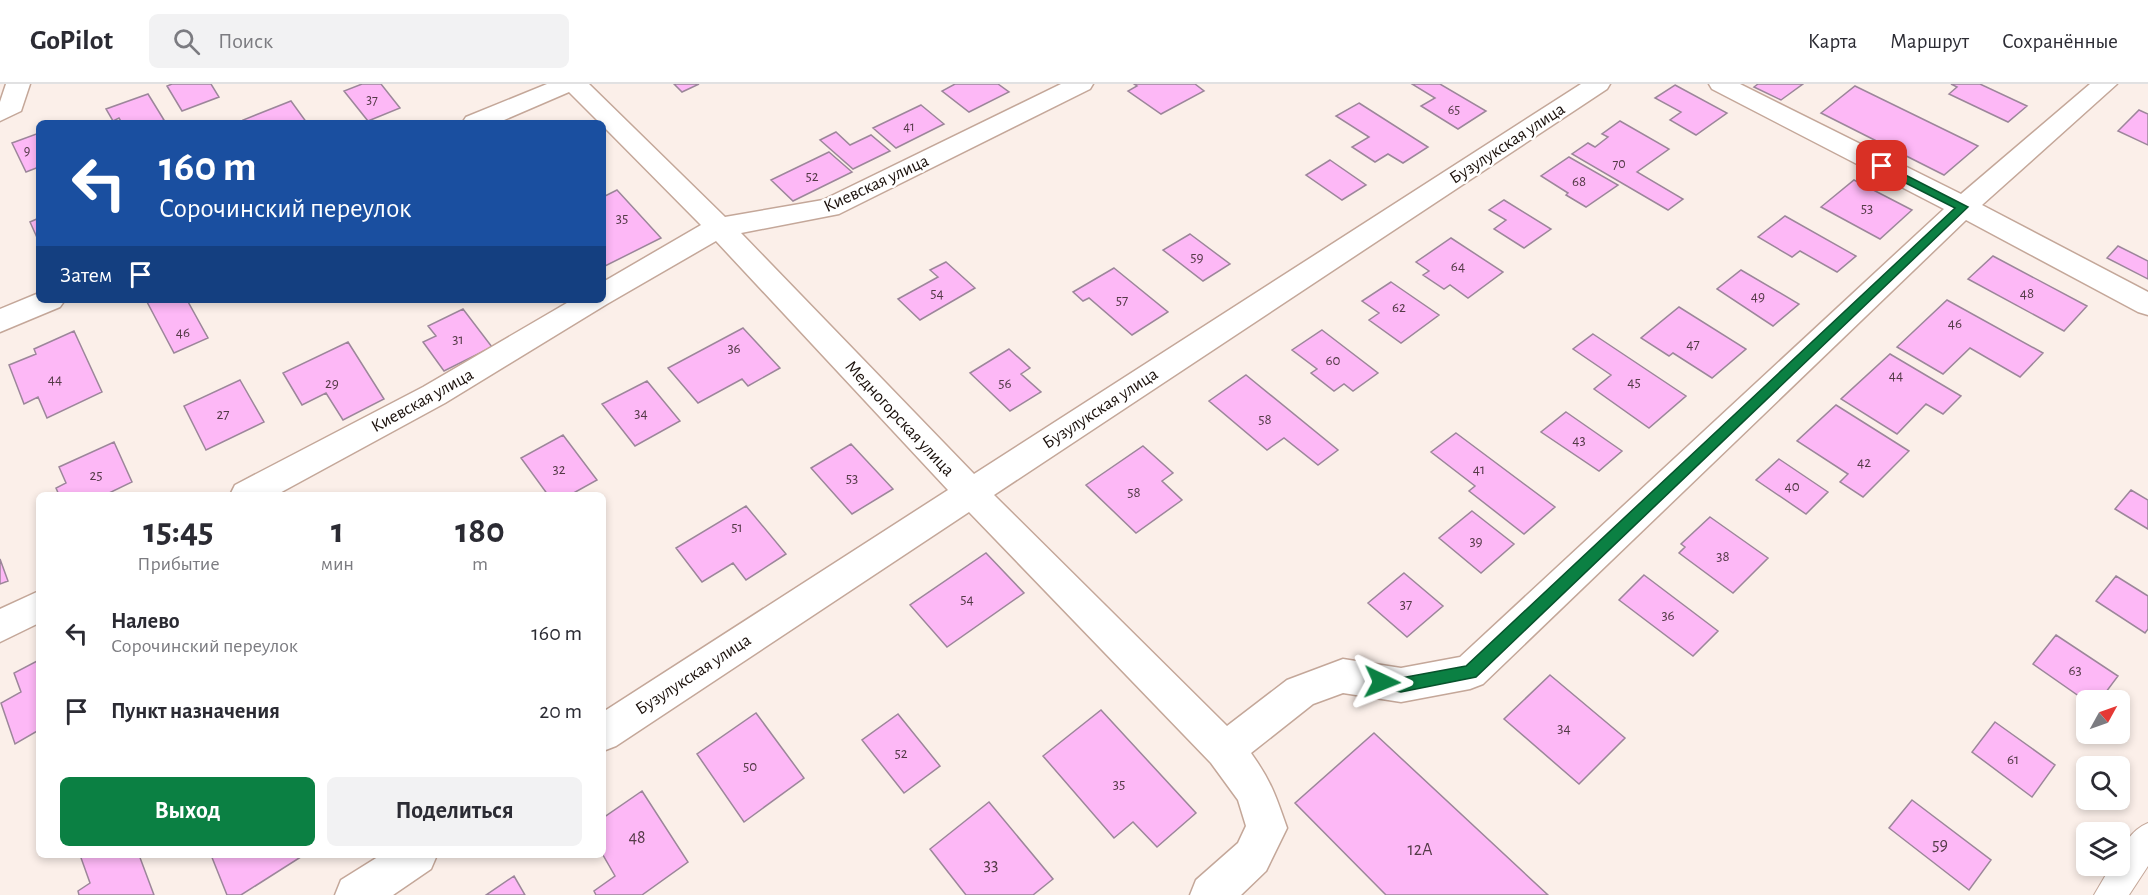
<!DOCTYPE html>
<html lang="ru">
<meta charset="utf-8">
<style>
body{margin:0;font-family:"Alegreya Sans",sans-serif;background:#f2f2f3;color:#2b2b33;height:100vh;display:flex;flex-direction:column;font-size:22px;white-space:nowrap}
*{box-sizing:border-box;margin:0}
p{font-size:20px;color:#7c7c81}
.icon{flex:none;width:33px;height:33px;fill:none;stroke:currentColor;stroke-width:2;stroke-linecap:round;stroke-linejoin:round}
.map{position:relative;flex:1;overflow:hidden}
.drawer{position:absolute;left:36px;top:408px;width:570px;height:366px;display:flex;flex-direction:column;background:#fff;border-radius:9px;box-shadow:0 3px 9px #0003}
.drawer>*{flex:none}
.banner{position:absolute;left:36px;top:36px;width:570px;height:183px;border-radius:9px;box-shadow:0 3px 9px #0003;background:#1a4fa0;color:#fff;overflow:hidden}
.needle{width:39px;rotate:50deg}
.tools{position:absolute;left:2076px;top:606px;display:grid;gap:12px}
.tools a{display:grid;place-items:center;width:54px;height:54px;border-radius:9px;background:#fff;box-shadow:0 3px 9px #0003;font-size:30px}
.pin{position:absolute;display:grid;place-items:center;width:51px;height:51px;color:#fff;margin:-26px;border-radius:12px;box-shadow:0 3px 9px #0006}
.me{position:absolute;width:66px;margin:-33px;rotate:92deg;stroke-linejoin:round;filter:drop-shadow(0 0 4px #0008)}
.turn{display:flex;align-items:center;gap:21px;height:126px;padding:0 24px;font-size:27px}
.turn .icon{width:78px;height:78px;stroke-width:2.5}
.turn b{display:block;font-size:42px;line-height:51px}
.then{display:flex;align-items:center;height:57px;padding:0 24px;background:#0003;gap:12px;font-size:22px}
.eta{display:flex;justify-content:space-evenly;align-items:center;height:102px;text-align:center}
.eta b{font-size:36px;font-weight:700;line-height:42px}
.action{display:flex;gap:12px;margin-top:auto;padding:12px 24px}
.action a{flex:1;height:69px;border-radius:9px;background:#0b8043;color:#fff;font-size:24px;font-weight:700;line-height:69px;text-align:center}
.action a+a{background:#f2f2f3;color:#2b2b33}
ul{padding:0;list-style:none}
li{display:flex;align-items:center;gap:18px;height:78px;padding:0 24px}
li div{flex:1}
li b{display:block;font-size:22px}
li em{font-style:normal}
header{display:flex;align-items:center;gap:36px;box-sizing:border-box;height:84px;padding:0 30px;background:#fff;border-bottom:2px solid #e1e1e2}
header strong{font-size:28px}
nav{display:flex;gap:33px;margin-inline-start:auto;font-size:21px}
.search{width:420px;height:54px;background:#f2f2f3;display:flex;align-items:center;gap:15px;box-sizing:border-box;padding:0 21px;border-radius:9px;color:#7c7c81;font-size:22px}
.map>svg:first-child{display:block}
</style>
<header>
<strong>GoPilot</strong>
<div class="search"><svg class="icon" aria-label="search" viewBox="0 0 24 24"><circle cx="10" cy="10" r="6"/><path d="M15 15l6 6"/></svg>Поиск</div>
<nav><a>Карта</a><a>Маршрут</a><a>Сохранённые</a></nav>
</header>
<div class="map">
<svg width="2148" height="811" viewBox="0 0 2148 811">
<rect width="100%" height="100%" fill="#fbefe9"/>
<path fill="#fdb8f6" stroke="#9c869a" stroke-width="1.5" d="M 172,0 L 211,0 L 219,13 L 182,27 L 167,2 Z
M 362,0 L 381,0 L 400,24 L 368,37 L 344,7 Z
M 674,0 L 699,0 L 682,8 Z
M 955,0 L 998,0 L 1009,8 L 969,28 L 942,7 Z
M 1134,0 L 1195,0 L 1204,7 L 1161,30 L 1128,7 L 1137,2 Z
M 1412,0 L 1440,0 L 1486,27 L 1458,45 L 1421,22 L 1435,14 Z
M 1758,0 L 1803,0 L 1781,16 L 1754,3 Z
M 1951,0 L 1980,0 L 2027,22 L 2008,38 L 1949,10 L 1957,3 Z
M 1675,1 L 1727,29 L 1696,51 L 1670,36 L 1681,28 L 1655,14 Z
M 1855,2 L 1978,62 L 1944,91 L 1821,29 Z
M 148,10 L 164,36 L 157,39 L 122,39 L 119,34 L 113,37 L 106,25 Z
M 291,17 L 307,39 L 245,39 L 243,36 Z
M 1359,19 L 1428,63 L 1403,79 L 1388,70 L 1375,78 L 1352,63 L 1369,53 L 1336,32 Z
M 921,21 L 944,40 L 896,64 L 873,44 Z
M 2139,26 L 2148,30 L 2148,61 L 2118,47 Z
M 1620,37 L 1669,65 L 1637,88 L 1683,115 L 1668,126 L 1572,70 L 1588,59 L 1595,63 L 1608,53 L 1602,50 Z
M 836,48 L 850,61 L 871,51 L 890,67 L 853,85 L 820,56 Z
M 39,49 L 39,83 L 26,88 L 12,59 Z
M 829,68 L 852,88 L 793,117 L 771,96 Z
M 1569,73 L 1618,101 L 1586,123 L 1566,111 L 1568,109 L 1541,92 Z
M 1330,76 L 1366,101 L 1342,116 L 1306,91 Z
M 1854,96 L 1912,126 L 1880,155 L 1821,123 Z
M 617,106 L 661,154 L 603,183 L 603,113 Z
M 1504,116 L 1551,145 L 1524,164 L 1494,145 L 1506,136 L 1489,126 Z
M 1785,132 L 1856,172 L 1837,188 L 1800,167 L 1792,173 L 1758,153 Z
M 39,134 L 39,158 L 30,138 Z
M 1190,150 L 1230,180 L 1203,197 L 1163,166 Z
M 1451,154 L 1503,188 L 1468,214 L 1450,201 L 1444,205 L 1423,191 L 1429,187 L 1416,178 Z
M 2118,162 L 2148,177 L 2148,195 L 2107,174 Z
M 1993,172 L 2087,222 L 2064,247 L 1968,195 Z
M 946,178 L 975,204 L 920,236 L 898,215 L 938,193 L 930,186 Z
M 1114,184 L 1168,228 L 1132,251 L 1089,214 L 1083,217 L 1073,208 Z
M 1741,186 L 1799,220 L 1773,242 L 1717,205 Z
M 1391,198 L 1439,231 L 1401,259 L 1369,236 L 1379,229 L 1362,217 Z
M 146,216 L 187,216 L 208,254 L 174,269 Z
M 1947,216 L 2043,269 L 2020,293 L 1970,264 L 1943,290 L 1897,263 Z
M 1679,223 L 1746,265 L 1712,294 L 1673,269 L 1669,272 L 1641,254 Z
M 463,225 L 492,263 L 444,287 L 423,258 L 436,252 L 428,242 Z
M 743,244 L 780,284 L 748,302 L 742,295 L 698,319 L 668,284 Z
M 1322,246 L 1378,289 L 1353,307 L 1344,300 L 1334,307 L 1311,289 L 1317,285 L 1292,266 Z
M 74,247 L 102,308 L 47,334 L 38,313 L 24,320 L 9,281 L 36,270 L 34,265 Z
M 1593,250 L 1686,312 L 1649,344 L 1594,305 L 1611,291 L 1573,265 Z
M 348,258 L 384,315 L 343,336 L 326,309 L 302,321 L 283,289 Z
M 1009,265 L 1030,284 L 1021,290 L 1041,308 L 1010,327 L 970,289 Z
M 1890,270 L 1961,312 L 1943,330 L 1926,320 L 1897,350 L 1841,315 Z
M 1246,291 L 1338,366 L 1318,381 L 1284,354 L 1267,366 L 1209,317 Z
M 240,296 L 264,338 L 206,366 L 184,322 Z
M 647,297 L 680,337 L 635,362 L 602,320 Z
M 1836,321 L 1909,367 L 1863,413 L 1840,398 L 1848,390 L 1797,357 Z
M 1566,328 L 1622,367 L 1599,387 L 1541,348 Z
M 1456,349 L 1555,423 L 1524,450 L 1469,407 L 1475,402 L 1431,368 Z
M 563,351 L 597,396 L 570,411 L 548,411 L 521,374 Z
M 114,358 L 132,398 L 105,411 L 59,411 L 56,404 L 66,399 L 59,383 Z
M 851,360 L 893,405 L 852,430 L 811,384 Z
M 1143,362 L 1173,389 L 1162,397 L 1182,416 L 1136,449 L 1086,401 Z
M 1779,375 L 1828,408 L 1806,430 L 1756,396 Z
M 2131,406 L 2148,416 L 2148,445 L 2115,425 Z
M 746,422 L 786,470 L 746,496 L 733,479 L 702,498 L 676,464 Z
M 1472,427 L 1514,460 L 1481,489 L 1439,454 Z
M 1710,433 L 1768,474 L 1733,509 L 1679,469 L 1685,463 L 1681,460 Z
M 986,469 L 1024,509 L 947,563 L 910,521 Z
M 0,475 L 8,497 L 0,500 Z
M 1404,489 L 1443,522 L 1407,553 L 1368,519 Z
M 1644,491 L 1718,547 L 1693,572 L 1619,516 Z
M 2116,492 L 2148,512 L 2148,545 L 2145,549 L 2096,517 Z
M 2056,551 L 2118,592 L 2100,616 L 2086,617 L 2033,580 Z
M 39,576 L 39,646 L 15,660 L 1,619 L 21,608 L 14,589 Z
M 1550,591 L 1625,654 L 1579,700 L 1504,635 Z
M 1101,626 L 1196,729 L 1157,763 L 1133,738 L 1114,754 L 1043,672 Z
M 756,629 L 804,694 L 744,738 L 697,670 Z
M 898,630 L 940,682 L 904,709 L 862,656 Z
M 1995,638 L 2055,681 L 2032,713 L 1972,668 Z
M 1374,649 L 1548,811 L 1386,811 L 1295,719 Z
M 642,707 L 688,778 L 642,811 L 596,811 L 594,807 L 615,792 L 603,771 L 603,734 Z
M 1912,716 L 1991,776 L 1969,806 L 1889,744 Z
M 989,718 L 1053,795 L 1033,811 L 966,811 L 930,765 Z
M 80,771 L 139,771 L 154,811 L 79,811 L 78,807 L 90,799 Z
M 211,771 L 304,771 L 241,811 L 227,811 Z
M 514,792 L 525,811 L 486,811 Z"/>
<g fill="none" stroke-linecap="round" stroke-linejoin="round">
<g stroke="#c4a799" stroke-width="2">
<path id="lane" d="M 2148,739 L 2148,782 L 2129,811 L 2094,811 L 2111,782 L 2120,782 C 2120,763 2131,746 2148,739 Z"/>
</g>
<g stroke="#c4a799" stroke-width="3">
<path id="street" d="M 6,0 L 30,0 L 21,27 L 0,37 L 0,18 Z
M 547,0 L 589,0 L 725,133 L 823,116 L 1061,0 L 1093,0 L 1090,5 L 839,130 L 741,149 L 974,390 L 1581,0 L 1610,0 L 1607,5 L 994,411 L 1227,642 L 1287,596 L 1343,575 L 1401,584 L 1460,573 L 1944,125 L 1712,5 L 1709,0 L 1740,0 L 1961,110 L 2090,0 L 2117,0 L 1982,121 L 2148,208 L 2148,231 L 2138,228 L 1966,136 L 1483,600 L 1470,605 L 1401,618 L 1343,609 L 1313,620 L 1251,669 C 1271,697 1276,712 1287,744 L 1266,787 L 1241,811 L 1190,811 L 1196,796 L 1238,759 L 1246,742 L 1238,716 L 1211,679 L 969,428 L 616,662 L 603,667 L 603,628 L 948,406 L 716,157 L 607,220 L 445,319 L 276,411 L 230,411 L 235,401 L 423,303 L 572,216 L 603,216 L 603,198 L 701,141 L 603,42 L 603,39 L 600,39 L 569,8 L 497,39 L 462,39 L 466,33 Z
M 39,209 L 39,216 L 65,216 L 60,223 L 0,248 L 0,225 Z
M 39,507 L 39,539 L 0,558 L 0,525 Z
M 381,771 L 437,771 L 431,785 L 393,811 L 335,811 L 341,796 Z"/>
</g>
<use href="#lane" fill="#fff" fill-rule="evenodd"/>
<use href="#street" fill="#fff" fill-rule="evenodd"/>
</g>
<path fill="#0b8043" stroke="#07532c" stroke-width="1.5" d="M 1882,79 L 1968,123 L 1476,593 L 1401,608 L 1377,603 L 1374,598 L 1377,593 L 1382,591 L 1401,594 L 1466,582 L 1955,124 L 1878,85 L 1878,80 Z"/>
<g text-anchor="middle" stroke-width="5" stroke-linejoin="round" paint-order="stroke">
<g font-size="14" fill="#533a46">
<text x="372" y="20">37</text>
<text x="1454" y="30">65</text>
<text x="909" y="47">41</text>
<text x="27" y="71">9</text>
<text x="1619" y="84">70</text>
</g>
<g font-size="15" fill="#533a46">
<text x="812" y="97">52</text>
<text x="1579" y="102">68</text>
<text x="1867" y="129">53</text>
<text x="622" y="139">35</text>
<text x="1197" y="178">59</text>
<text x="1458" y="187">64</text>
<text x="937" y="214">54</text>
<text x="2027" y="214">48</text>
<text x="1758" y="217">49</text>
<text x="1122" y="221">57</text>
<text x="1399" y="228">62</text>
<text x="1955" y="244">46</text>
<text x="183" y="253">46</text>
<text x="458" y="260">31</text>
<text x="1693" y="265">47</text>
<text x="734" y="269">36</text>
<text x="1333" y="281">60</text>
<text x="1896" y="296">44</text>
<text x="55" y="300">44</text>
<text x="1634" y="303">45</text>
<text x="332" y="304">29</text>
<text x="1005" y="304">56</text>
<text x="641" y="334">34</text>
<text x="223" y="335">27</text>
<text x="1265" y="340">58</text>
<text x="1579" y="361">43</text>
<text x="1864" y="383">42</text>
<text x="559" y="390">32</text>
<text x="1479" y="390">41</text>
<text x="96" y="396">25</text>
<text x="852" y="399">53</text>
<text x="1792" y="407">40</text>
<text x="1134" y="413">58</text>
<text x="737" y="448">51</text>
<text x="1476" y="462">39</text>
<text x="1723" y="477">38</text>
<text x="967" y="520">54</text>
<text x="1406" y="525">37</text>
<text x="1668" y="536">36</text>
<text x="2075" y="591">63</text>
<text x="1564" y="649">34</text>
<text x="901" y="674">52</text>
<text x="2013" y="680">61</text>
<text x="750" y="687">50</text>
<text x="1119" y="705">35</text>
</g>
<g font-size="18" fill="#1a100b" stroke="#fff">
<text transform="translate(1507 59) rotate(-33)" y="6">Бузулукская улица</text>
<text transform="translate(876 99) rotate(-25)" y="6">Киевская улица</text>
<text transform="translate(422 316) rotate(-29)" y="6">Киевская улица</text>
<text transform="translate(1100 324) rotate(-33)" y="6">Бузулукская улица</text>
<text transform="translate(900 334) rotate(47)" y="6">Медногорская улица</text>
<text transform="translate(693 590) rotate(-33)" y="6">Бузулукская улица</text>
</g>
<g font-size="18" fill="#533a46">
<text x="637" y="759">48</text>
<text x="1940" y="766">59</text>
<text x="1420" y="771">12А</text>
<text x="991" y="786">33</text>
</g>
</g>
</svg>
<div class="tools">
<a><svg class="needle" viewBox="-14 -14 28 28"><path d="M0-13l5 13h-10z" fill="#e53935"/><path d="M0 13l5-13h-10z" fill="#7c7c81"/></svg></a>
<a><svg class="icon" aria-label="search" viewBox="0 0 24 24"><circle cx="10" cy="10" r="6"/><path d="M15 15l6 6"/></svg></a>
<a><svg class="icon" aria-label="layers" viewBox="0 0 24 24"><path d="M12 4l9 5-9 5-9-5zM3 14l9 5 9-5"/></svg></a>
</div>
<div class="pin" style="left:1882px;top:82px;background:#d93025"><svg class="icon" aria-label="arrive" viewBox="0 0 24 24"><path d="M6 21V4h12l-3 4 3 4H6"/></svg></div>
<svg class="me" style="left:1382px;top:598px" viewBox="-20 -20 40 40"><path d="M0-17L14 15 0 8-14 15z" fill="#0b8043" stroke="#fff" stroke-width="4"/></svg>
<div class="banner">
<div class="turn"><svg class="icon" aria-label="left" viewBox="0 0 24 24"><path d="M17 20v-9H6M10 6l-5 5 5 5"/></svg><div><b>160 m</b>Сорочинский переулок</div></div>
<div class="then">Затем<svg class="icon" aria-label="arrive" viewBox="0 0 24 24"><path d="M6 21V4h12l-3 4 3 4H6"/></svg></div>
</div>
<section class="drawer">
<div class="eta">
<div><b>15:45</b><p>Прибытие</p></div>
<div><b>1</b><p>мин</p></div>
<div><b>180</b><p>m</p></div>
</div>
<ul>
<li><svg class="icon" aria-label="left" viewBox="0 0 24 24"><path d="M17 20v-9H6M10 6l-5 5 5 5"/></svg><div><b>Налево</b><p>Сорочинский переулок</p></div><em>160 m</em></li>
<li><svg class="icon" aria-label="arrive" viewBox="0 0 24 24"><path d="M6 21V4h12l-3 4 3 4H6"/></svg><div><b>Пункт назначения</b></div><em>20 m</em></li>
</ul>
<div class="action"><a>Выход</a><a>Поделиться</a></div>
</section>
</div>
